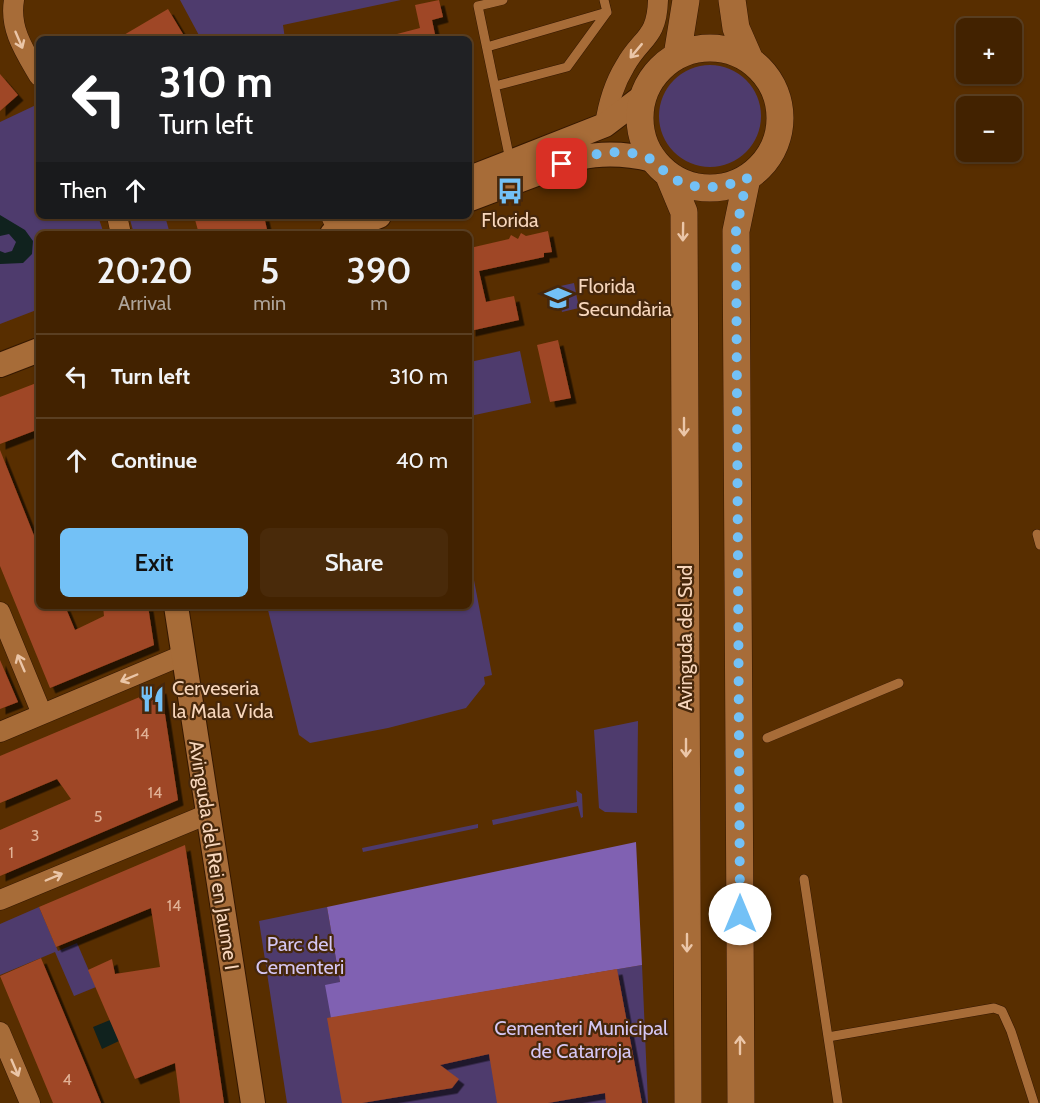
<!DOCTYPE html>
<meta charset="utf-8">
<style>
body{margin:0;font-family:Cabin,sans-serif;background:#492a0a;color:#f1f3f6;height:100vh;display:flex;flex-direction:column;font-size:22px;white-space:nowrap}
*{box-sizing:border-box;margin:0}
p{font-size:20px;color:#aea499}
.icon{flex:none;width:33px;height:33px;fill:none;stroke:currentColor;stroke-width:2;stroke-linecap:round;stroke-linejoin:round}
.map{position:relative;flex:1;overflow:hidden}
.details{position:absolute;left:36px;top:231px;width:436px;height:378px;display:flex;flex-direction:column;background:#422200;border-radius:9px;box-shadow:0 2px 4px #0004,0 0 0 2px #5a3f22}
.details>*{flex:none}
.guide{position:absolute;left:36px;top:36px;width:436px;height:183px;border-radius:9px;box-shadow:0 2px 4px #0004,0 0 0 2px #5a3f22;background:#202124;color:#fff;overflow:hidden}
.buttons{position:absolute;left:956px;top:18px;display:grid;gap:12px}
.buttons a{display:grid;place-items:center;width:66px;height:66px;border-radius:9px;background:#422200;box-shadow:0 2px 4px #0004,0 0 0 2px #5a3f22;font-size:30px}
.pin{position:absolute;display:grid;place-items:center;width:51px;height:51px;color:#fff;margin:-26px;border-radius:12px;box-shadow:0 3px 9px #0006}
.me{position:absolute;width:66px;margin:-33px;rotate:0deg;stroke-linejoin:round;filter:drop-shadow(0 0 4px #0008)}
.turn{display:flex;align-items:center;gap:21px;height:126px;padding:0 24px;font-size:27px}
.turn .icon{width:78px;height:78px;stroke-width:2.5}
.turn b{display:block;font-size:42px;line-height:51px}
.then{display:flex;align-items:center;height:57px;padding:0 24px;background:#0003;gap:12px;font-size:22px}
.eta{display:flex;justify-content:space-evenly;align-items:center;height:102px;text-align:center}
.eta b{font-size:36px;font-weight:600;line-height:42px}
.primary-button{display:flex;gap:12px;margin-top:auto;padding:12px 24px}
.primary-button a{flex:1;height:69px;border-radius:9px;background:#73c1f6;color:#111;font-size:24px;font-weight:600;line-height:69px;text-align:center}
.primary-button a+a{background:#492a0a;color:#f1f3f6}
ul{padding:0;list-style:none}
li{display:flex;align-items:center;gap:18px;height:84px;padding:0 24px;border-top:2px solid #5a3f22}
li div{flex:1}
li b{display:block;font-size:22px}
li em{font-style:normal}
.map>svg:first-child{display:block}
</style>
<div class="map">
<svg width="1040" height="1103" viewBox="0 0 1040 1103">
<defs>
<filter id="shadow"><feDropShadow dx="5.5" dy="5.5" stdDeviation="0" flood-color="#0009"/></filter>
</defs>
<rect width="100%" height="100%" fill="#582e00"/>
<path fill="#4e3b6d" d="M 180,0 L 401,0 L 283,25 L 285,39 L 201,39 Z
M659 116a51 51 0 1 1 102 0a51 51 0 1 1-102 0Z
M 36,105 L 39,111 L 39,216 L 98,216 L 104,234 L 39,234 L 39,309 L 0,324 L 0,122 Z
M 129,216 L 165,216 L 170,234 L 134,234 Z
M 574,283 L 579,308 L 562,312 L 556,287 Z
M 520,351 L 531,403 L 470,416 L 470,362 Z
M 470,559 L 492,675 L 484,677 L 485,684 L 466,708 L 388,728 L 310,743 L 299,735 L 267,606 L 470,606 Z
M 638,721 L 637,813 L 605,812 L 599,808 L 594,730 Z
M 576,790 L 582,794 L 583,817 L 581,818 L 578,806 L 493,825 L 492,820 L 577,802 Z
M 478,824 L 478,828 L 363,852 L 362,848 Z
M 39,907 L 58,951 L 77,943 L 96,987 L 74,996 L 55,952 L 0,975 L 0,924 Z
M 327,907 L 340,982 L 331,1018 L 642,965 L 648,1103 L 287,1103 L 259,921 Z"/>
<path fill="#8061b2" d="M 636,842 L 642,965 L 331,1018 L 325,985 L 340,982 L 327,907 Z"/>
<path fill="#10221e" d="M 0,215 L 25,230 L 33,241 L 32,254 L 23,263 L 0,264 L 0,251 L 5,253 L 12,251 L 16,242 L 9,234 L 0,236 Z
M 110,1020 L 119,1041 L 102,1049 L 93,1027 Z"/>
<path fill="#9f4726" filter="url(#shadow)" d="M 439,0 L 443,17 L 432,20 L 436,39 L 398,39 L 397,34 L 420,28 L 415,5 Z
M 168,9 L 186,39 L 117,39 Z
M 0,74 L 18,95 L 0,111 Z
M 194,216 L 264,216 L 268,234 L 199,234 Z
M 548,231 L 552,252 L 544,253 L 544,257 L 479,271 L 486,302 L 514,296 L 519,320 L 470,331 L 470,248 L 509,239 L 511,235 L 518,239 L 521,233 L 526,236 Z
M 558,340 L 571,398 L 550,402 L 537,345 Z
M 39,382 L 39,429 L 0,444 L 0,397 Z
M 0,450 L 37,543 L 39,542 L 39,606 L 65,606 L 75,630 L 104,616 L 103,606 L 148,606 L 154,645 L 50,688 L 0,566 Z
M 0,660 L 18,702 L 0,709 Z
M 161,688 L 178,800 L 0,876 L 0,830 L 71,799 L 57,779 L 0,803 L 0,756 Z
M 185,845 L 205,975 L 224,1103 L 180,1103 L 175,1063 L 135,1079 L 88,970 L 112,959 L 115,974 L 160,967 L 151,908 L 56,947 L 39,907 Z
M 41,958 L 86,1066 L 101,1103 L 53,1103 L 0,976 Z
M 617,969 L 642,1103 L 606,1103 L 605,1093 L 548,1103 L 497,1103 L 489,1054 L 440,1065 L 459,1079 L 452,1088 L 362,1103 L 342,1103 L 327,1018 Z"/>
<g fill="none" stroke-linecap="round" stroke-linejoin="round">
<g stroke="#351800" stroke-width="10">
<path id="service" d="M 503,0 L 478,6 L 510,160
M 487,47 L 607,12 L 604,0
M 495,86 L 567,67 L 607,12
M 325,216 L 332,231
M 1037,534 L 1040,545
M 767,738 L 899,683
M 804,879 L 838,1103
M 828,1037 L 994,1008 L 1002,1011 L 1011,1031 L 1034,1103"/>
</g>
<g stroke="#351800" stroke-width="21">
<path id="minor" d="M 14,0 C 9,29 25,52 39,76
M 605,125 C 608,104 614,84 625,66 C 641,37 657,39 658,0
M 117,216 L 121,234
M 0,612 L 42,714
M 0,732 L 183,655
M 0,900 L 208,814
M 0,1032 L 30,1103"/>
</g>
<g stroke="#351800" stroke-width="26">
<path id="tertiary" d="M 470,178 L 605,125 L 642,97
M 470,199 L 579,158 C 605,152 628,154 653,160
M 332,234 L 379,216
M 0,365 L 39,350
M 176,606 L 253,1103"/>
</g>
<g stroke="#351800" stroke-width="28">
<path id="secondary" d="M 732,0 L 736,28 L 750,60
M640 118a70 70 0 1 1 140 0a70 70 0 1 1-140 0Z
M 677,56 L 686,0
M 669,176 L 684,212 L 688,1103
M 741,1103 L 736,231 L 747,178"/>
</g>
<use href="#service" stroke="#a76c38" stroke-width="9"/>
<use href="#minor" stroke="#a76c38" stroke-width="20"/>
<use href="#tertiary" stroke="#a76c38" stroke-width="24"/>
<use href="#secondary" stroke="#a76c38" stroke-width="27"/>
</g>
<defs><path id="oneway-shaft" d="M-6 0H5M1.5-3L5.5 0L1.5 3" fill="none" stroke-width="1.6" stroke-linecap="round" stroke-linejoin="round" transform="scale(1.5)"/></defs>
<g stroke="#ebc6a8">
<use href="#oneway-shaft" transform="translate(19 40) rotate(67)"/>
<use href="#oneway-shaft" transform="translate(636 51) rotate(130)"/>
<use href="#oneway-shaft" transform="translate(683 232) rotate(91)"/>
<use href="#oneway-shaft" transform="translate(684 427) rotate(90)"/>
<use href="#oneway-shaft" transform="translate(21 663) rotate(-113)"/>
<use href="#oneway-shaft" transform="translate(129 678) rotate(157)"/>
<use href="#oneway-shaft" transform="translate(686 748) rotate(90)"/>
<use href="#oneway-shaft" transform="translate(54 877) rotate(-23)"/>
<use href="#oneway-shaft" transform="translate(687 943) rotate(90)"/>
<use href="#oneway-shaft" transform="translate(740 1045) rotate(-90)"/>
<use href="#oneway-shaft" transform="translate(15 1068) rotate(67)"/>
</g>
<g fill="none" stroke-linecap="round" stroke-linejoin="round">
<path stroke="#73c1f6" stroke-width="10" stroke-dasharray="0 18" d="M 562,164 C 588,154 628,145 654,161 C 660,165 664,173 671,177 C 696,192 721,189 747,178 L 736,231 L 740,914"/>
</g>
<defs>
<g id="bus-bare" transform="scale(2.07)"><path d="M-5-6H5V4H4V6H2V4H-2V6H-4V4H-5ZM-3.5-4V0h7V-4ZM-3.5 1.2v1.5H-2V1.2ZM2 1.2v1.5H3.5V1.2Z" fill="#73c1f6" stroke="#46270b" stroke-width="2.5" paint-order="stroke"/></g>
<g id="school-bare" transform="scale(2.07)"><path d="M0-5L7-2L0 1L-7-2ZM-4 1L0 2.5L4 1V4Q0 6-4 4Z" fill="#73c1f6" stroke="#46270b" stroke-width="2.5" paint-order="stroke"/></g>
<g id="restaurant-bare" transform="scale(2.07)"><path d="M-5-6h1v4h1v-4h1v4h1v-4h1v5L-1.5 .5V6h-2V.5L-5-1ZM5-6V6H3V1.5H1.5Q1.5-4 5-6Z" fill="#73c1f6" stroke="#46270b" stroke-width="2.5" paint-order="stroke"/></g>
</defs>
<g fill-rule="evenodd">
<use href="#bus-bare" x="510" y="191"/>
<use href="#school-bare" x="558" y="298"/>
<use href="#restaurant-bare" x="152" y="699"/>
</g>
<g text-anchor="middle" stroke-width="4.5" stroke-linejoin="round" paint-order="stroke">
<g font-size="16" fill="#e1b296">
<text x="142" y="739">14</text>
<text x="155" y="798">14</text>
<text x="98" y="822">5</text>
<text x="35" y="841">3</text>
<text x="11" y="858">1</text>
<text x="174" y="911">14</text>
<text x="67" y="1085">4</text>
</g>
<g font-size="20" fill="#f7d6bc" stroke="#46270b" text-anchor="start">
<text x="510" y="227" text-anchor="middle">Florida</text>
<text x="578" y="293">Florida<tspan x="578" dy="23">Secundària</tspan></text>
<text x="172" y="695">Cerveseria<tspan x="172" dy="23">la Mala Vida</tspan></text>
</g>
<g font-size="20" fill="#f7d6bc" stroke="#46270b">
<text transform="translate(685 638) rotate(-90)" y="7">Avinguda del Sud</text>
<text transform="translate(214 855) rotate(81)" y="7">Avinguda del Rei en Jaume I</text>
</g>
<g font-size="20" fill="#d4c6f2" stroke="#46270b">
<text x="300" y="951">Parc del<tspan x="300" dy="23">Cementeri</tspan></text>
<text x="581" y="1035">Cementeri Municipal<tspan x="581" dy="23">de Catarroja</tspan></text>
</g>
</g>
</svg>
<div class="buttons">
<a>+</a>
<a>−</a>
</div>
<div class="pin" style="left:562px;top:164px;background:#d93025"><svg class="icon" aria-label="arrive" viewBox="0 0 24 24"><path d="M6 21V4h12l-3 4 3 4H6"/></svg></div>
<svg class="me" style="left:740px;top:914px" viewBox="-20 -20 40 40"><circle r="19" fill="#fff"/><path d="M0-13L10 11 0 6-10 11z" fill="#73c1f6"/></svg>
<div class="guide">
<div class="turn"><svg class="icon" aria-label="left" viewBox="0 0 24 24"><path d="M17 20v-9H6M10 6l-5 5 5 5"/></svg><div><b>310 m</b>Turn left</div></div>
<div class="then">Then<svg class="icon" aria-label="ahead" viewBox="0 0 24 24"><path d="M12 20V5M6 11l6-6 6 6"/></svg></div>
</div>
<section class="details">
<div class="eta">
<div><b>20:20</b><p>Arrival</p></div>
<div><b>5</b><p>min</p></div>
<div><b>390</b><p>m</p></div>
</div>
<ul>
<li><svg class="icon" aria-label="left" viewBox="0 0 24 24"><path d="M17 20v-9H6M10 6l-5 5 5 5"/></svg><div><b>Turn left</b></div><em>310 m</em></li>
<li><svg class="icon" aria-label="ahead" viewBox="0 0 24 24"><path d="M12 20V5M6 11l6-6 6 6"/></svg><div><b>Continue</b></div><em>40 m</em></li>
</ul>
<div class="primary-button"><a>Exit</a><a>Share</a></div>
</section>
</div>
